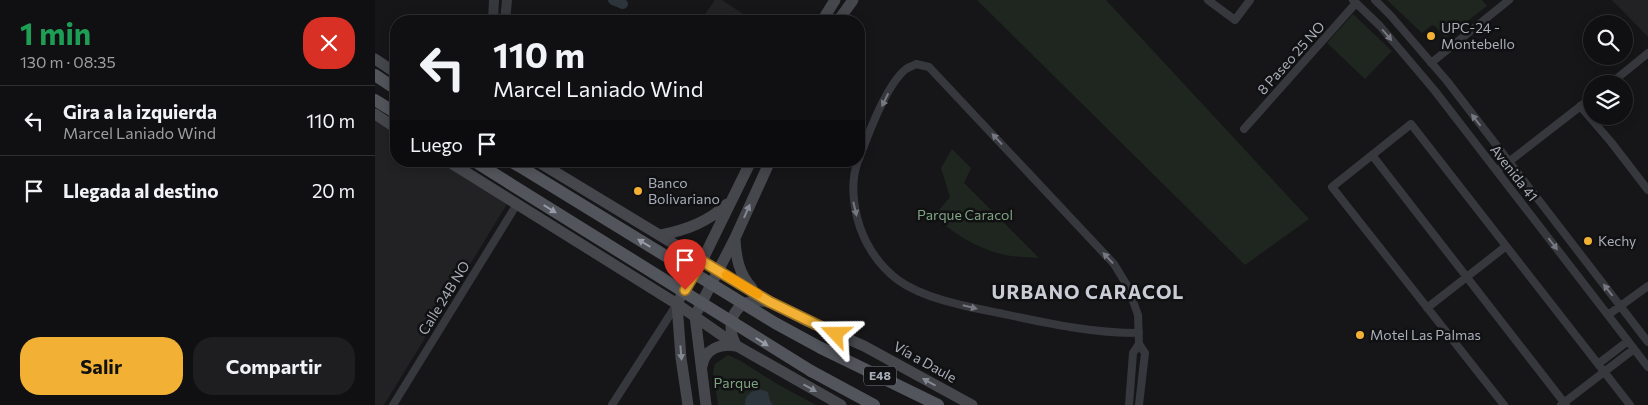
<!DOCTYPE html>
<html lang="es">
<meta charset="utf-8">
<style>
body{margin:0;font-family:Commissioner,sans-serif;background:#1e1e20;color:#f1f3f6;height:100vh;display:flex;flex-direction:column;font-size:19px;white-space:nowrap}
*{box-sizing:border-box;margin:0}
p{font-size:16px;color:#9c9d9f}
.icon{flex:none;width:28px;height:28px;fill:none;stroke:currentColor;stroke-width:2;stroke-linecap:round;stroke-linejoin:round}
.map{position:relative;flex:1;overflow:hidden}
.panel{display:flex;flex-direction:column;background:#101012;width:375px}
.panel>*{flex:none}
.banner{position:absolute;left:15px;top:15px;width:475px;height:152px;border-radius:20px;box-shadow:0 2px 12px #0003,0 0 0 1px #303032;background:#101012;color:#f1f3f6;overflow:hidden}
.controls{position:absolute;left:1208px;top:15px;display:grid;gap:10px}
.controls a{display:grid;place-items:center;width:50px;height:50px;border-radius:50%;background:#101012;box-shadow:0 2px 12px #0003,0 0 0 1px #303032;font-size:25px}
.pin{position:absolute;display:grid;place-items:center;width:42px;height:42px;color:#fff;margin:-51px -21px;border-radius:50% 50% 50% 0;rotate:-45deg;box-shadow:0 0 5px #0007}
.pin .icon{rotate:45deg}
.me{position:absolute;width:55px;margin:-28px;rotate:293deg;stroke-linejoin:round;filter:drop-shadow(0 0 4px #0008)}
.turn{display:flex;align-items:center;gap:18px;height:105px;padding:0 20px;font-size:22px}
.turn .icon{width:65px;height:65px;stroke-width:2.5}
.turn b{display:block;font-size:35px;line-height:42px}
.then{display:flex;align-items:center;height:48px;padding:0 20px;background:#0003;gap:10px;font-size:19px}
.round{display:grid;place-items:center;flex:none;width:52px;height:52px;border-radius:20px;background:#1e1e20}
.overview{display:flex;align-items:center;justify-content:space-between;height:85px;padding:0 20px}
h1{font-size:30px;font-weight:700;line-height:38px;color:#1e9e55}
.cta{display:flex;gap:10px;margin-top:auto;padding:10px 20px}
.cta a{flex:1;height:58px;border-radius:20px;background:#f2b134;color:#111;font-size:20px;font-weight:700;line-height:58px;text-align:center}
.cta a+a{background:#1e1e20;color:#f1f3f6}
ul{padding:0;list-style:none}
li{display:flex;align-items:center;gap:15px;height:70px;padding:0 20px;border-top:1px solid #303032}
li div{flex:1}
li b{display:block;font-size:19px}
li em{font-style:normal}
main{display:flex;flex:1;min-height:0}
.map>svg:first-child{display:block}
</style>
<main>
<section class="panel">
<div class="overview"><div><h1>1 min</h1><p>130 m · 08:35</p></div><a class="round" style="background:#d93025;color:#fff"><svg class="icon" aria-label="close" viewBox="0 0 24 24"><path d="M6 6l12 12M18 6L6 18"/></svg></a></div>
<ul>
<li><svg class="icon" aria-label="left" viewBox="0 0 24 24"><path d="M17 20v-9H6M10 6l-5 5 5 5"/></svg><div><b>Gira a la izquierda</b><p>Marcel Laniado Wind</p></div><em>110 m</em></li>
<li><svg class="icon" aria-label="arrive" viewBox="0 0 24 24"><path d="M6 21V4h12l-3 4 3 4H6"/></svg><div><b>Llegada al destino</b></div><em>20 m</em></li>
</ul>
<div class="cta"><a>Salir</a><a>Compartir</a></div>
</section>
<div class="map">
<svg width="1273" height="405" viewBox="0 0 1273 405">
<rect width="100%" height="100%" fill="#161618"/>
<path fill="#222225" d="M 340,0 L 347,0 L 379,21 L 325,21 Z
M 1237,0 L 1273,0 L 1273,37 Z
M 0,119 L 21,133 L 21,161 L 66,161 L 132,204 L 9,405 L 0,405 Z"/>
<path fill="#1e261f" d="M 602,0 L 731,0 L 934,219 L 870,265 Z
M 1012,0 L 1107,0 L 1112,6 L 1070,38 L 1060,26 L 1057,25 L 1047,33 Z
M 978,14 L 1017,51 L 990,79 L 952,43 Z
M 577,149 L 596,168 L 589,183 L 664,258 C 650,257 635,257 622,253 C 598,246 577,232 559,216 L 575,197 L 566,168 Z
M 353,355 L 364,360 L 404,385 L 441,405 L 343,405 L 338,372 L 340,364 Z"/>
<path fill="#2c353c" d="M 384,389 L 393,392 L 395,401 L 398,405 L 370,405 C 369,396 376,391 384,389 Z"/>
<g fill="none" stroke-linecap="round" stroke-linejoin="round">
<path stroke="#2c353c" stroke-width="10" d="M 238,0 L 248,4"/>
<path stroke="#37383d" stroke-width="8" d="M 833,0 L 860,20 L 875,0
M 978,0 L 1005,26 L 1060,91 L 1273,367
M 1000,0 L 1016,16 L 1072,81 L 1273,342
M 1056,63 L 1134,0
M 1235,84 L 1273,53
M 1205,106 L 1236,142 L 1273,190
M 869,129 L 981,3
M 997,155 L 1191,405
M 484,159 C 493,135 511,85 531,69 C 534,67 538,66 541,64 L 554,67 L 739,264 L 753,287 L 763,315 L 764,344 L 770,353 L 764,405
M 483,161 C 476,179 478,200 482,217 C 488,242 503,265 523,280 C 549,299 594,307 624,313 C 671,323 716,333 764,333
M 1122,171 L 1216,98
M 1052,308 L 1130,247
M 1233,315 L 1273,286
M 1223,364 L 1253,341
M 18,405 L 142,204
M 237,405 L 302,304
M 754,405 L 758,353 L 764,344
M 1129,405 L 957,187 L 1036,124 L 1255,405
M 1186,405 L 1259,349"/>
<path stroke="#37383d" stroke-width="10" d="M 118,21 L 119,0
M 130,21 L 132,0"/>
<path stroke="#45474d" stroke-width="11" d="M 447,21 L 460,0
M 463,21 L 478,0
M 0,59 L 21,73
M 0,114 L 21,128
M 73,161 L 302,304 L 362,346 L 466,405
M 162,161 L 395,302 L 434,322 L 489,346 L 597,405
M 286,235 C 311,230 333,222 352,204
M 360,239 C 361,258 364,274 377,288
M 305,298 L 327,261 L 376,161
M 302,304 L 306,358 L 313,405
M 323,310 L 360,238 L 395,161
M 320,316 L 331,405
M 361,345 C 347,320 364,295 392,302
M 327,366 C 330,349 345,343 361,346"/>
<path stroke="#53555c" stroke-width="12" d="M 0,75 L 21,89
M 0,100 L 21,113
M 99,161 L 134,183
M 135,161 L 144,166
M 446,348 L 563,405
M 436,371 L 499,405"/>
<path stroke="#53555c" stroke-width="12" d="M 144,166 L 400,323 L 446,348
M 134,183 L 436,371"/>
</g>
<defs><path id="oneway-solid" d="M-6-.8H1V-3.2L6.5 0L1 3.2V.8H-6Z" transform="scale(1.25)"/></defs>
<g fill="#757881">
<use href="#oneway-solid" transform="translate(1012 35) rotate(49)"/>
<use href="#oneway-solid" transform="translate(510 100) rotate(116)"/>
<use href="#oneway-solid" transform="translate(1101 120) rotate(-128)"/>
<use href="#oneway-solid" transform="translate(622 139) rotate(-133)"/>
<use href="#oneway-solid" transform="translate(480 209) rotate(77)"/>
<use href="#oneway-solid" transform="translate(1178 244) rotate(52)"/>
<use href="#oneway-solid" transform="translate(733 258) rotate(-133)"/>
<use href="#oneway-solid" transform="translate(1233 290) rotate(-128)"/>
<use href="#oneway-solid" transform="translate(595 307) rotate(14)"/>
</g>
<g fill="#979ba6">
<use href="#oneway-solid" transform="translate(175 209) rotate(32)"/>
<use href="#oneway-solid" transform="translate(269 243) rotate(-149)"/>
<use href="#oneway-solid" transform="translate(387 342) rotate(32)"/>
</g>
<g fill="#858993">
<use href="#oneway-solid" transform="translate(372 211) rotate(-66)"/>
<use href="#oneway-solid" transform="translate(306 353) rotate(85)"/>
<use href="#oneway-solid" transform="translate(554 382) rotate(-151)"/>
<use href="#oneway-solid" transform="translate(435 388) rotate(29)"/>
</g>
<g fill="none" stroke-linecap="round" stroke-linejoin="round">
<g stroke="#9d7322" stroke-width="12">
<path id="route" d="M 310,290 L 327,261 L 395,302 L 461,334"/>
</g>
<use href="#route" stroke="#f2b134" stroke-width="9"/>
<path stroke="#f59e0b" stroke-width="9" d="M 351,275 L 383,294"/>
</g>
<g fill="#f2b134" stroke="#111113" stroke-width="2">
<circle cx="1056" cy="36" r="5"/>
<circle cx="263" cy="191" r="5"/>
<circle cx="1213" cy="241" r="5"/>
<circle cx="985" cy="335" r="5"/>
</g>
<g text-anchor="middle" stroke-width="5" stroke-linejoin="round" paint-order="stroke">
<rect fill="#111113" stroke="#7b7e86" stroke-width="1" x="489" y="366.5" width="32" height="19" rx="4"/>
<g font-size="12" font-weight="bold" fill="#a8adb8">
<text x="505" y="380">E48</text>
</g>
<g font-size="14" fill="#a8adb8" stroke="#111113" text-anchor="start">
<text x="1066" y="33">UPC-24 -<tspan x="1066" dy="16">Montebello</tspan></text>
<text x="273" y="188">Banco<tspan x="273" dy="16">Bolivariano</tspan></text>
<text x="1223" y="246">Kechy</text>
<text x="995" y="340">Motel Las Palmas</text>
</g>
<g font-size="14" fill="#a8adb8" stroke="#111113">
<text transform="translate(916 58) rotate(-48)" y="5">8 Paseo 25 NO</text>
<text transform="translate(1139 173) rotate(52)" y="5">Avenida 41</text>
<text transform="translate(69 298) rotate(-58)" y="5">Calle 24B NO</text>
<text transform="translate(550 362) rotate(29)" y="5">Vía a Daule</text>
</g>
<g font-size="14" fill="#7fa381" stroke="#111113">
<text x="590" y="220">Parque Caracol</text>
<text x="361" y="388">Parque</text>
</g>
<g font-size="19" font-weight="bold" letter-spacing="1" fill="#c9ccd4" stroke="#111113">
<text x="713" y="299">URBANO CARACOL</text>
</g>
</g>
</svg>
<div class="controls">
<a><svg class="icon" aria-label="search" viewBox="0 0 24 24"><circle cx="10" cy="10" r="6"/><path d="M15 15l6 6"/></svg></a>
<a><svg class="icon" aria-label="layers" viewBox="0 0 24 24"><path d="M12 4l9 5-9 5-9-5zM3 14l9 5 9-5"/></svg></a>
</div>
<div class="pin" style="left:310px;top:290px;background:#d93025"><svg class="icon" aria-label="arrive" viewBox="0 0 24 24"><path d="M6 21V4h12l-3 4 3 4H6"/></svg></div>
<svg class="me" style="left:461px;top:334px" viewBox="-20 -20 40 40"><path d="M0-17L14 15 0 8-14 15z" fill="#f2b134" stroke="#fff" stroke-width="4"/></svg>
<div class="banner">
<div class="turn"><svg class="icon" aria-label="left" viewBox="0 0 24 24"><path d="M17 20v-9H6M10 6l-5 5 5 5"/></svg><div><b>110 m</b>Marcel Laniado Wind</div></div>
<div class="then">Luego<svg class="icon" aria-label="arrive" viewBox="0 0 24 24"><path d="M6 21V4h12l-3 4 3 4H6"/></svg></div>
</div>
</div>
</main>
